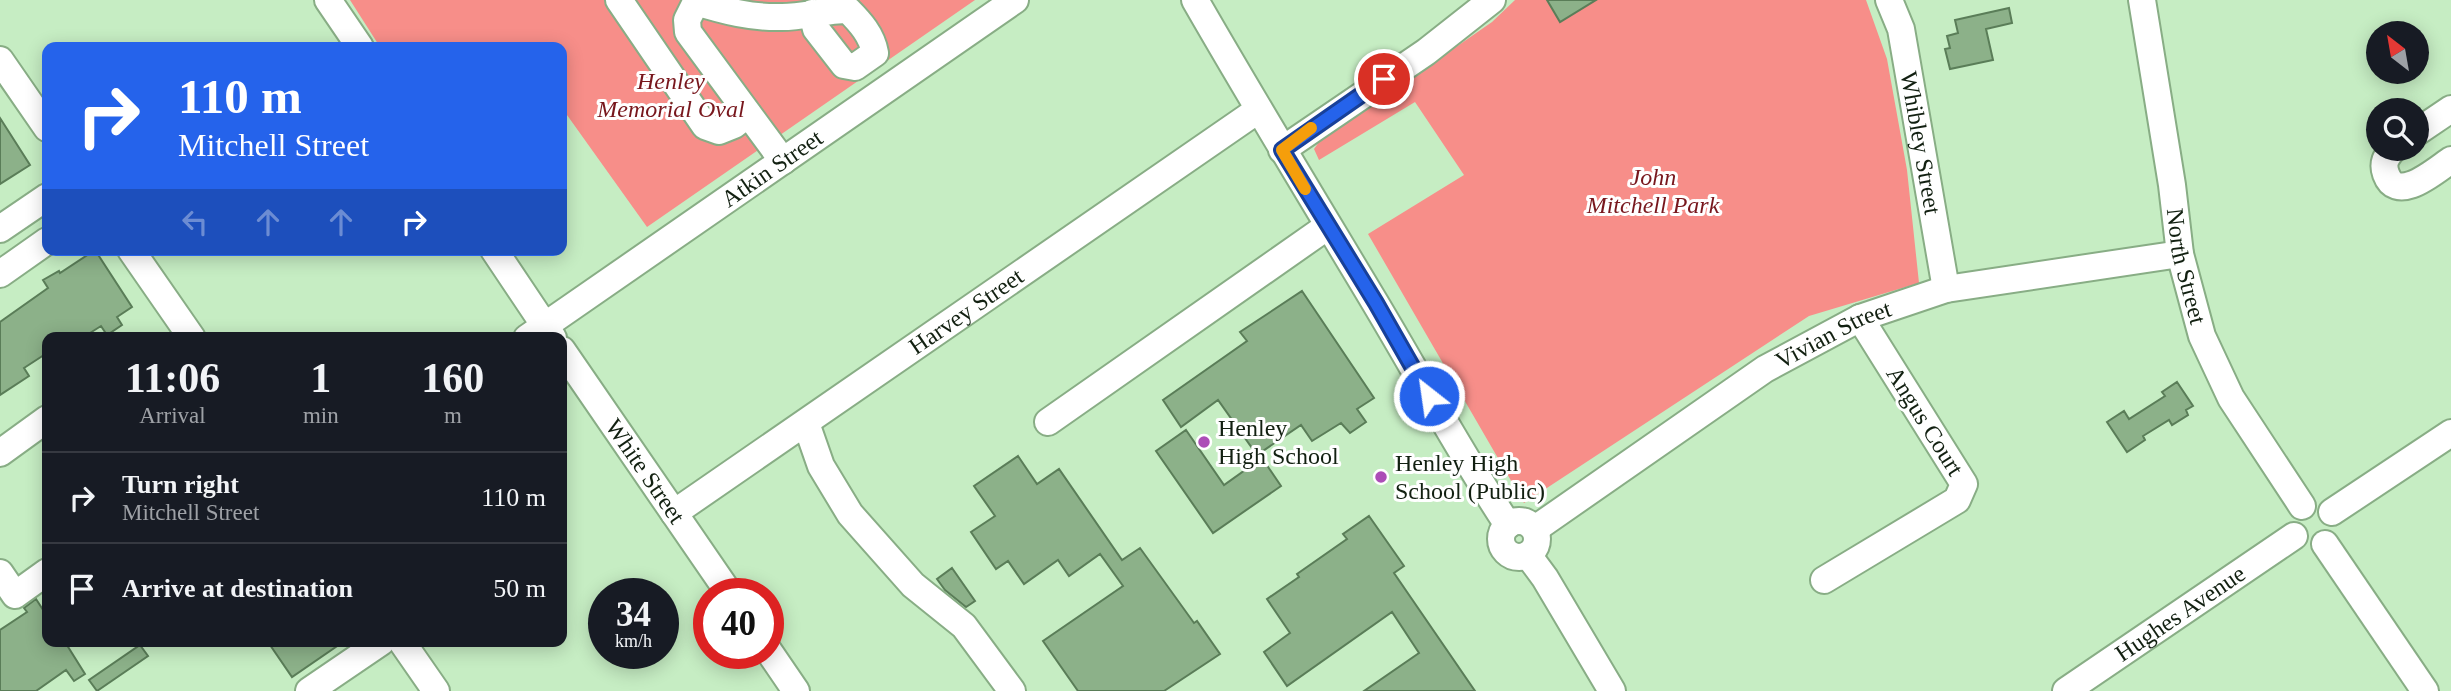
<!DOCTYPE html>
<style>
body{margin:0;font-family:Georgia,serif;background:#242831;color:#f1f3f6;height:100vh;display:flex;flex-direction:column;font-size:26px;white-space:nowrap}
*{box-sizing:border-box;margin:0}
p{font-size:23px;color:#9ea1a6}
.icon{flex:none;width:38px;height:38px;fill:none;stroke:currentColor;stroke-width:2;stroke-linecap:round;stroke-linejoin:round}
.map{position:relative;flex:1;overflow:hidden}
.sheet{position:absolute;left:42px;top:332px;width:525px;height:315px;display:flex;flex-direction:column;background:#171b24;border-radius:14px;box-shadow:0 4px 18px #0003}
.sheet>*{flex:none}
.banner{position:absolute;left:42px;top:42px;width:525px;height:214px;border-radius:14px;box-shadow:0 4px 18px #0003;background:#2563eb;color:#fff;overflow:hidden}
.needle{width:46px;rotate:329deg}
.fabs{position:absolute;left:2366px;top:21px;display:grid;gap:14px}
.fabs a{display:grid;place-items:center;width:63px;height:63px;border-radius:50%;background:#171b24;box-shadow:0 4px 18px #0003;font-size:35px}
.speed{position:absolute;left:588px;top:578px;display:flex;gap:14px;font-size:35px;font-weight:700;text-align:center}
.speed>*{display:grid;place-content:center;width:91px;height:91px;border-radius:50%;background:#171b24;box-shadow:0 4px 18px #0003;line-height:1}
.speed small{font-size:18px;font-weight:400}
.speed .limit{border:10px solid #d22;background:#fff;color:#111}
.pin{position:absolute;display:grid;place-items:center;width:60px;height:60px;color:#fff;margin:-30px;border:4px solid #fff;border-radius:50%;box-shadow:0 2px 7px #0007}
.me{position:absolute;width:77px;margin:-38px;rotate:330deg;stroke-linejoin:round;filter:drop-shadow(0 0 5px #0008)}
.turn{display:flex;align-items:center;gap:24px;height:147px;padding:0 21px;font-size:32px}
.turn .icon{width:91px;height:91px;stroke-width:2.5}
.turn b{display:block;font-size:49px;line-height:60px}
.lanes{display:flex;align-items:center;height:66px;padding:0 21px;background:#0003;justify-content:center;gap:35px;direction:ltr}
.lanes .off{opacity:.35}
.eta{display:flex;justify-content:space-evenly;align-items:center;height:119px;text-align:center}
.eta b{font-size:42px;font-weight:600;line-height:49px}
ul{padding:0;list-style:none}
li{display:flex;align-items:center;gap:21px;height:91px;padding:0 21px;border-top:2px solid #363941}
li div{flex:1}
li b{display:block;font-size:26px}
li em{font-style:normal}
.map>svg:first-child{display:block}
</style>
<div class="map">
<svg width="2451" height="691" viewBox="0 0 2451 691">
<rect width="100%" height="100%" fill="#c6edc3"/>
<path fill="#f78e89" d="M 350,0 L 975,0 L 647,227 L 562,108 L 562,47 L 380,47 Z
M 1515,0 L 1866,0 L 1887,59 L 1907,170 L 1919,283 L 1809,316 L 1524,503 L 1368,234 L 1464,175 L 1415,102 L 1319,160 L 1314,149 L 1319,142 L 1492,22 Z"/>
<path fill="#8cb189" stroke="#5a7d58" stroke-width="2" d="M 1547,0 L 1596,0 L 1560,22 Z
M 2009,8 L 2012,23 L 1986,29 L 1993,60 L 1950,69 L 1945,49 L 1950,48 L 1947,36 L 1958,33 L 1955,20 Z
M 0,118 L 30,165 L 0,184 Z
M 95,250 L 132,307 L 117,317 L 122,325 L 107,335 L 101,326 L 82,338 L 47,338 L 47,353 L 24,368 L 29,376 L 0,395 L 0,322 L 48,288 L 43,280 L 59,271 L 60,273 Z
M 1302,291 L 1374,398 L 1357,409 L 1366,422 L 1350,433 L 1341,423 L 1312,441 L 1301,425 L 1257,455 L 1218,400 L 1181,427 L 1163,400 L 1247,341 L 1240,332 Z
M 2177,382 L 2193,406 L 2186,410 L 2188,415 L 2172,425 L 2169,420 L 2143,436 L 2145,440 L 2127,452 L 2107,422 L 2124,411 L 2129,419 L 2165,396 L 2162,392 Z
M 1186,430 L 1224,485 L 1262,458 L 1281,486 L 1213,533 L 1156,451 Z
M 1018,456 L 1037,484 L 1059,469 L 1122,560 L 1140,548 L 1194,623 L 1197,621 L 1220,654 L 1164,691 L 1078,691 L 1043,641 L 1123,586 L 1100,554 L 1069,576 L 1058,560 L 1024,584 L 1008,561 L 996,569 L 971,532 L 995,516 L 974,486 Z
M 1369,516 L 1404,566 L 1394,573 L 1475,691 L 1364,691 L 1419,653 L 1392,612 L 1287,686 L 1264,652 L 1290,633 L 1267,599 L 1299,577 L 1297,574 L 1347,539 L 1343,534 Z
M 952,568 L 975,601 L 966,607 L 945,590 L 937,579 Z
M 36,599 L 47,616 L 47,642 L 65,642 L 85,674 L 74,681 L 66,670 L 36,691 L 0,691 L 0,630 L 27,612 L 24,608 Z
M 268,642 L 343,642 L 292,677 Z
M 140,645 L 148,656 L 97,691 L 89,680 Z"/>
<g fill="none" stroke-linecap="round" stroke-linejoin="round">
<g stroke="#88ad85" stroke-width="30">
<g id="minor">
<path d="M 328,0 L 360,47"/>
<path d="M 619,0 L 705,126 L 719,131 L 734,125 L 748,114"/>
<path d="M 1195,0 C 1253,101 1314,201 1374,301 C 1419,376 1460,453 1508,525"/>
<path id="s1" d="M 1889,0 L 1901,29 L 1946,289"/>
<path id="s2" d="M 2142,0 L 2172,185 L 2180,254 L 2202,336 L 2231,398 L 2302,506"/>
<path d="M 0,60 L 47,128"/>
<path d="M 2417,132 L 2451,109"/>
<path d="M 2393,149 C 2386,157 2382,163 2386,174 C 2397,205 2436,170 2451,160"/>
<path d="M 1282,150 L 1426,52 L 1492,0"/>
<path d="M 783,161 L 688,32 L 687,20 L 696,2 C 725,11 752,18 782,17 C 804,17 825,10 848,10 C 860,22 872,35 875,53 L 855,67 L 844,65 L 816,29 L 812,13"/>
<path d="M 0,229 L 47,197"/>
<path d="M 131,250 L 192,338"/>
<path d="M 494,250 L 553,338"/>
<path d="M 0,274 L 47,241"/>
<path id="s3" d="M 527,338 L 1015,0"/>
<path id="s4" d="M 562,350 L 729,593"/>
<path d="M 1048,422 L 1328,226"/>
<path d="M 806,423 L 821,466 L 850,514 L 913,585 L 964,626 L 1012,691"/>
<path d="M 0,453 L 47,419"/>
<path d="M 2332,512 L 2451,433"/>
<path id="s5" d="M 674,513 L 1258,110"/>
<circle cx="1519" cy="539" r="18"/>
<path id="s6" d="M 1535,529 L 1765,369 L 1860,318 L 1946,289 L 2180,254"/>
<path d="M 2325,544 L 2425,691"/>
<path d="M 1528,555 L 1545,578 L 1612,691"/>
<path d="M 0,573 L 15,595 L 47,572"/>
<path d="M 1824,580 L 1957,500 L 1964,484 L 1860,318"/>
<path d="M 402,642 L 436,691"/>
<path d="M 768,650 L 796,691"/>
<path d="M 309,691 L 381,642"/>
<path id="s7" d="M 2066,691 L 2294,536"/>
</g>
</g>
<use href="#minor" stroke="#fff" stroke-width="26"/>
</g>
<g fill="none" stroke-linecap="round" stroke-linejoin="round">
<g stroke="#184099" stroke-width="18">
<path id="route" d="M 1384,79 L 1282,150 L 1376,303 L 1429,396"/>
</g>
<use href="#route" stroke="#2563eb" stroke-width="12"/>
<path stroke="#f59e0b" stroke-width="12" d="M 1305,189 L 1282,150 L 1311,128"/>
</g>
<g fill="#ac4db7" stroke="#fff" stroke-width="2.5">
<circle cx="1204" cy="442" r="7"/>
<circle cx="1381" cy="477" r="7"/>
</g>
<g text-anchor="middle" stroke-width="6" stroke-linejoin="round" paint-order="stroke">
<g font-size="24" font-style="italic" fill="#78171d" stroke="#fff">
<text x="671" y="89">Henley<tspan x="671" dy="28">Memorial Oval</tspan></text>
<text x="1653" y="185">John<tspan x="1653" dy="28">Mitchell Park</tspan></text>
</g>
<g font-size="24" fill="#122011" stroke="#fff">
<text dy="8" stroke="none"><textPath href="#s1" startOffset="147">Whibley Street</textPath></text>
<text dy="8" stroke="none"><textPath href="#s3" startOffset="298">Atkin Street</textPath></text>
<text dy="8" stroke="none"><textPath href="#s2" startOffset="270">North Street</textPath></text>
<text dy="8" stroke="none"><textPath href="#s5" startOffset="355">Harvey Street</textPath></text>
<text dy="8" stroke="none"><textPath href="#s6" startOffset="357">Vivian Street</textPath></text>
<text transform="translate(1925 421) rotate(58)" y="8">Angus Court</text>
<text dy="8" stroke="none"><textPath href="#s4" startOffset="147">White Street</textPath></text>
<text dy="8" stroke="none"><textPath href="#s7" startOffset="138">Hughes Avenue</textPath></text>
</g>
<g font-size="24" fill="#122011" stroke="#fff" text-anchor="start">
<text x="1218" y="436">Henley<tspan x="1218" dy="28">High School</tspan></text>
<text x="1395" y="471">Henley High<tspan x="1395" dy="28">School (Public)</tspan></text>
</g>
</g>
</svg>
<div class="fabs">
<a><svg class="needle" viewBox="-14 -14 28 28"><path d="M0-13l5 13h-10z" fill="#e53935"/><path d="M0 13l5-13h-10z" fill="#9ea1a6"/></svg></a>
<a><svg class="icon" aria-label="search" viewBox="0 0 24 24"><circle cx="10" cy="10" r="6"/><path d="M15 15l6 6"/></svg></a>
</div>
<div class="speed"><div>34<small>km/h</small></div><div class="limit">40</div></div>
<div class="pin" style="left:1384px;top:79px;background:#d93025"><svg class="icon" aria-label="arrive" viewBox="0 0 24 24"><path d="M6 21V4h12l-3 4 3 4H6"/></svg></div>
<svg class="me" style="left:1429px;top:396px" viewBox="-20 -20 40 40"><circle r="17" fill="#2563eb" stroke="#fff" stroke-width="3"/><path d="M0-11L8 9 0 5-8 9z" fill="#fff"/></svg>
<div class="banner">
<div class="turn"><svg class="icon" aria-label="right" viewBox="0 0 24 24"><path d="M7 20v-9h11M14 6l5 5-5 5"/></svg><div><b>110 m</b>Mitchell Street</div></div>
<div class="lanes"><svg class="icon off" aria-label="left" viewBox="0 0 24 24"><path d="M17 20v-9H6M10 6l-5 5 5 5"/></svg><svg class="icon off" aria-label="ahead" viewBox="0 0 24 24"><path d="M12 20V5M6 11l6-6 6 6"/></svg><svg class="icon off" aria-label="ahead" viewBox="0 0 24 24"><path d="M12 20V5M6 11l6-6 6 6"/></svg><svg class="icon" aria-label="right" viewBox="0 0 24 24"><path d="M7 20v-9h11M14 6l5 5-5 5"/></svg></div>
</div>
<section class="sheet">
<div class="eta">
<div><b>11:06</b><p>Arrival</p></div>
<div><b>1</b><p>min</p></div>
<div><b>160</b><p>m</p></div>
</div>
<ul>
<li><svg class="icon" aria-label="right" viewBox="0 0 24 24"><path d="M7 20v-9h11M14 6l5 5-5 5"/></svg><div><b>Turn right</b><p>Mitchell Street</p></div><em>110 m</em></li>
<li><svg class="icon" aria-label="arrive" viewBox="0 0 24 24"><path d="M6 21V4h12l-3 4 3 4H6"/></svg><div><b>Arrive at destination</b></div><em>50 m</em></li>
</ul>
</section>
</div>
